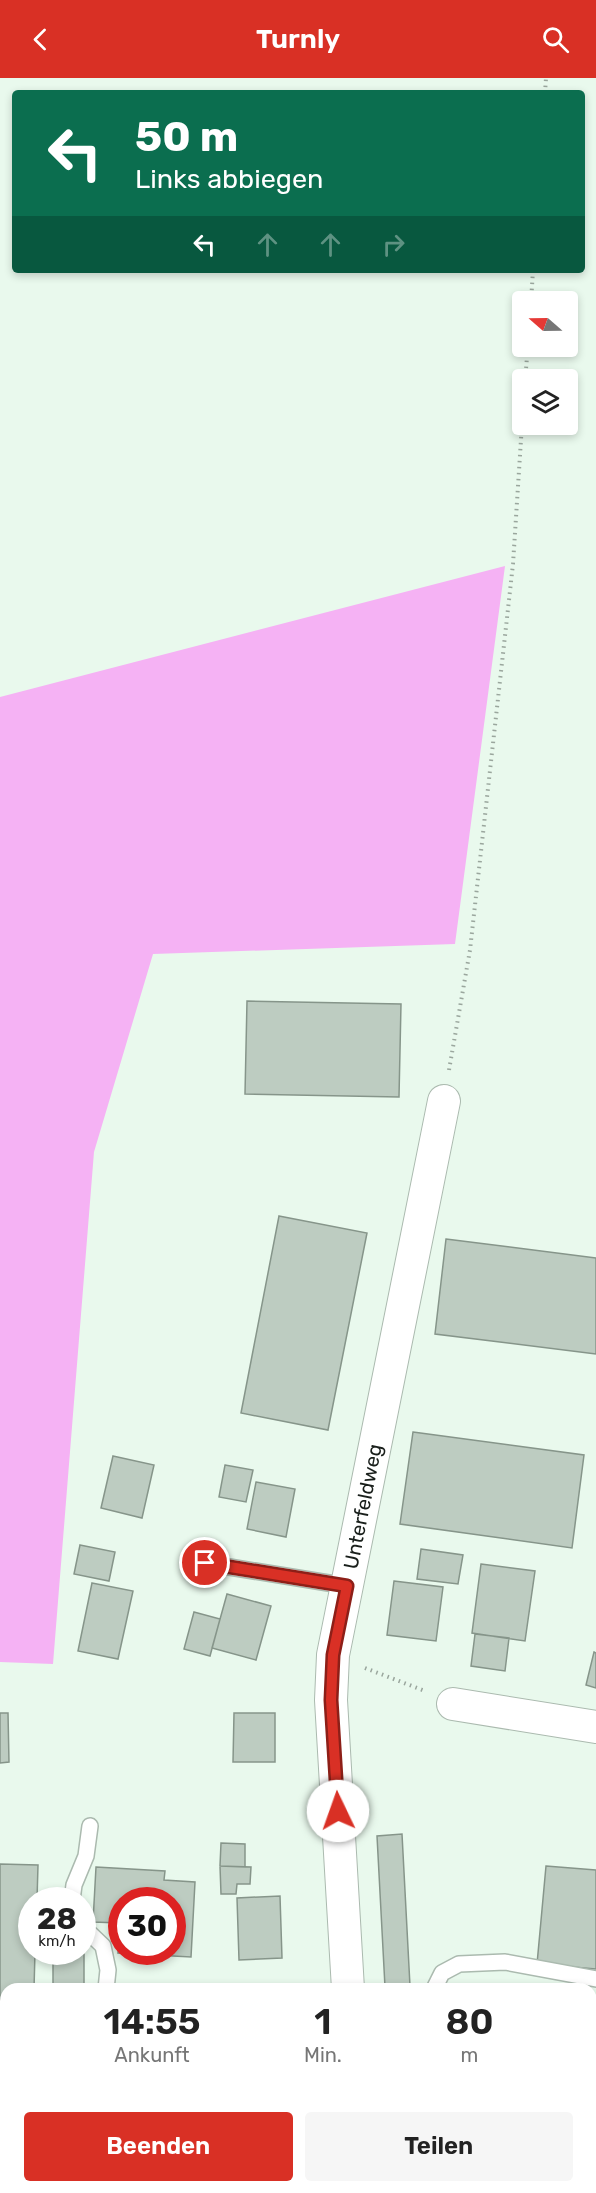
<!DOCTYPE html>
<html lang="de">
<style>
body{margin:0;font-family:Rubik,sans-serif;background:#f6f6f6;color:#222;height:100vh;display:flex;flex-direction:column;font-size:22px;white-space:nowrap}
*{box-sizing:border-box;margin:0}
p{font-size:20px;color:#767676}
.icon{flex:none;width:33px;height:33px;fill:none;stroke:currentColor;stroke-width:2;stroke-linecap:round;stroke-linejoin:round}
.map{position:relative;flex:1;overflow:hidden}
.panel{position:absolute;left:0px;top:1905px;width:597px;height:210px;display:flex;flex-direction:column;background:#fff;border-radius:18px 18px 0 0;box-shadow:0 3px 9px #0003}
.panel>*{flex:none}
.banner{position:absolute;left:12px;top:12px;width:573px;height:183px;border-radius:6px;box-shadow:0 3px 9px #0003;background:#0b6e4f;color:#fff;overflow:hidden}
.needle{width:39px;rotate:290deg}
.controls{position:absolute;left:512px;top:213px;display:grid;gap:12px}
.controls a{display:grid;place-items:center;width:66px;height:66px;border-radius:6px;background:#fff;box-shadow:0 3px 9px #0003;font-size:30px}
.speed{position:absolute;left:18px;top:1809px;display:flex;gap:12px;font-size:30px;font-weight:700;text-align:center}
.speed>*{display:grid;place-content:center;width:78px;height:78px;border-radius:50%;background:#fff;box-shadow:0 3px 9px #0003;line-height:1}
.speed small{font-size:15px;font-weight:400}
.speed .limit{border:9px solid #d22;background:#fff;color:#111}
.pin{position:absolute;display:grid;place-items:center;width:51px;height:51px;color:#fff;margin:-26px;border:3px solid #fff;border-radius:50%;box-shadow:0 2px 6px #0007}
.me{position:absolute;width:66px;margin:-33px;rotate:357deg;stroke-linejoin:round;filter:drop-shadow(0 0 4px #0008)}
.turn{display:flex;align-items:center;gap:21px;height:126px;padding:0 24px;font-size:27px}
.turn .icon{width:78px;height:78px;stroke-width:2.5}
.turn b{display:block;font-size:42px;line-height:51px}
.lanes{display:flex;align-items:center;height:57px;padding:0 24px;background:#0003;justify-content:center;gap:30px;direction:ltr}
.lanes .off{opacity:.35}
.eta{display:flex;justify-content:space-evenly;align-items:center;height:102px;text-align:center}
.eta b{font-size:36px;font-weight:600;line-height:42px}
.cta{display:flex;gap:12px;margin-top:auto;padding:12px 24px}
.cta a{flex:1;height:69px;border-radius:6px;background:#d93025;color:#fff;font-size:24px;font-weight:600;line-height:69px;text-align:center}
.cta a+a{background:#f6f6f6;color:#222}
header{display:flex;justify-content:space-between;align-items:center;height:78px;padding:0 24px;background:#d93025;color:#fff;font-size:27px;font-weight:600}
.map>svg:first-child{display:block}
</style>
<header><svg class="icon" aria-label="back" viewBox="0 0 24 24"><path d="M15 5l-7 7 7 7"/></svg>Turnly<svg class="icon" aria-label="search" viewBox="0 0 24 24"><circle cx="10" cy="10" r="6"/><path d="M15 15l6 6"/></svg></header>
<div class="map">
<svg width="596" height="2115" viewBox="0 0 596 2115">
<rect width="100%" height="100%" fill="#e9f9ed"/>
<path fill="#f5b2f4" d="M 505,488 L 455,866 L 153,876 L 94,1074 L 53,1586 L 0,1584 L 0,619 Z"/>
<path fill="#bdccc1" stroke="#86958a" stroke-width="1.5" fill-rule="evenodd" d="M 247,923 L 401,926 L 399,1019 L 245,1016 Z
M 279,1138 L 367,1155 L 328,1352 L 241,1335 Z
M 446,1161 L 596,1180 L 596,1276 L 435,1256 Z
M 413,1354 L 584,1377 L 572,1470 L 400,1446 Z
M 113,1378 L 154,1387 L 142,1440 L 101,1430 Z
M 225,1387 L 253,1392 L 246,1424 L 219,1419 Z
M 256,1404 L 295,1411 L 286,1459 L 247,1451 Z
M 80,1467 L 115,1474 L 109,1503 L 74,1496 Z
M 421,1471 L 463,1477 L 458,1506 L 417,1501 Z
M 481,1486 L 535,1493 L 525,1563 L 472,1555 Z
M 394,1503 L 443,1509 L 436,1563 L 387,1557 Z
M 92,1505 L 133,1513 L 118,1581 L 78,1573 Z
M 227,1516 L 271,1528 L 256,1582 L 212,1570 Z
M 194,1534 L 220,1541 L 210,1578 L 184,1571 Z
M 475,1556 L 509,1560 L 505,1593 L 471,1588 Z
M 594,1574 L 596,1575 L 596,1610 L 586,1607 Z
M 0,1635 L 8,1635 L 9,1684 L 0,1685 Z
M 234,1635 L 275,1635 L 275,1684 L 233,1684 Z
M 402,1756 L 410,1908 L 385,1909 L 377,1758 Z
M 221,1765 L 245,1766 L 245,1789 L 220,1788 Z
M 0,1786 L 38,1787 L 37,1822 L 32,1822 L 32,1874 L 35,1874 L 34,1911 L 6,1911 L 6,2050 L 0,2050 Z
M 220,1788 L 251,1789 L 250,1806 L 237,1806 L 236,1816 L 221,1816 Z
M 546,1788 L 596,1792 L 596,1891 L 537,1886 Z
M 96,1789 L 165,1793 L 164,1802 L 195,1804 L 191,1879 L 118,1875 L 120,1845 L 93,1844 ZM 122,1822 L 172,1822 L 172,1874 L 122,1874 Z
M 280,1818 L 282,1880 L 239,1882 L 237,1820 Z
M 82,1871 L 84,1871 L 84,1911 L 53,1911 L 53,1874 L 82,1874 Z
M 509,1907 L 539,1911 L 509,1911 Z
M 596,2062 L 596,2099 L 591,2098 Z
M 591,2098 L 596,2099 L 596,2115 L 586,2115 L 587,2109 L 591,2109 Z
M 410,2109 L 479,2109 L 478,2115 L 409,2115 Z"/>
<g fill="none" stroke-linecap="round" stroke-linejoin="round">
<g stroke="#abbaaf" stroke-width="18">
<path id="lane" d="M 205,1485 L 347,1508
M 72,1822 L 74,1807 L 86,1778 L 90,1748
M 82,1848 L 103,1868 L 108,1892 L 106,1911
M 434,1911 L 442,1895 L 459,1886 L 505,1884 L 596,1901
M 591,2016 L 596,2005
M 559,2115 L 560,2109"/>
</g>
<g stroke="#abbaaf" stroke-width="34">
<g id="street">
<path d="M 453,1626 L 596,1649"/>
<path id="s1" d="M 348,1911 L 331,1622 L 333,1577 L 444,1023"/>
<path d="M 356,2109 L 357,2115"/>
</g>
</g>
<g stroke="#abbaaf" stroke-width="36">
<path id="secondary" d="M 0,2082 L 6,2083
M 129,2109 L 152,2115"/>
</g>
<path stroke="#9aa69d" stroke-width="4" stroke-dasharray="1.5 4.5" stroke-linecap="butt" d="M 545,15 L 546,0
M 531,224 L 533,192
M 525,302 L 528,268
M 449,992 L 470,872 L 513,486 L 522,346
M 365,1590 L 425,1613"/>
<use href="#lane" stroke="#fff" stroke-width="15"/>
<use href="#street" stroke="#fff" stroke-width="32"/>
<use href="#secondary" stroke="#fff" stroke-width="33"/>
</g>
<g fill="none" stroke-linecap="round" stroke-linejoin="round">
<g stroke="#8d1f18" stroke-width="15">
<path id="route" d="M 205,1485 L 347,1508 L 333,1577 L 331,1622 L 338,1733"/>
</g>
<use href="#route" stroke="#d93025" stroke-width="10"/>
</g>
<g text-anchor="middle" stroke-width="6" stroke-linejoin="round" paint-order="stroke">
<g font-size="20" fill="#191f1b" stroke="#e9f9ed">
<text dy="7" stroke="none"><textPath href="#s1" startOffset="486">Unterfeldweg</textPath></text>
</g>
</g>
</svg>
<div class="controls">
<a><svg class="needle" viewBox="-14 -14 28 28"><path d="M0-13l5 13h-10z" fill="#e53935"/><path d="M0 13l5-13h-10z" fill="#767676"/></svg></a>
<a><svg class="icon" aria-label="layers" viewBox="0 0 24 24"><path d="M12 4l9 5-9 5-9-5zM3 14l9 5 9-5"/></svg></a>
</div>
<div class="speed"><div>28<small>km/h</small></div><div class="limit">30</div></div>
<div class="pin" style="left:205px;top:1485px;background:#d93025"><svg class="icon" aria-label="arrive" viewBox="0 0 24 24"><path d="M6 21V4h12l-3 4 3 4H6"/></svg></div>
<svg class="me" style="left:338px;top:1733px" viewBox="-20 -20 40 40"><circle r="19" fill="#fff"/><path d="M0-13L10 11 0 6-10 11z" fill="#d93025"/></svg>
<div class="banner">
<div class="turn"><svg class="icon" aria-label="left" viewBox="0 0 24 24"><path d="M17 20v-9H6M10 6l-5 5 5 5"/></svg><div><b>50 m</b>Links abbiegen</div></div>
<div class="lanes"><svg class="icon" aria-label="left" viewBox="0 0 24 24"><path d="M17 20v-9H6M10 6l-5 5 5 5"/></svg><svg class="icon off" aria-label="ahead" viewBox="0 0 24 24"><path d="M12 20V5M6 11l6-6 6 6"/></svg><svg class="icon off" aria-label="ahead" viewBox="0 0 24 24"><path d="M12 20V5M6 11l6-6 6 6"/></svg><svg class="icon off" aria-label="right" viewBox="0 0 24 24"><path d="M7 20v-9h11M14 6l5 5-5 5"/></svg></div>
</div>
<section class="panel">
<div class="eta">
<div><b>14:55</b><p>Ankunft</p></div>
<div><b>1</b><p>Min.</p></div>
<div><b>80</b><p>m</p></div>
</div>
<div class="cta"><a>Beenden</a><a>Teilen</a></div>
</section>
</div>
